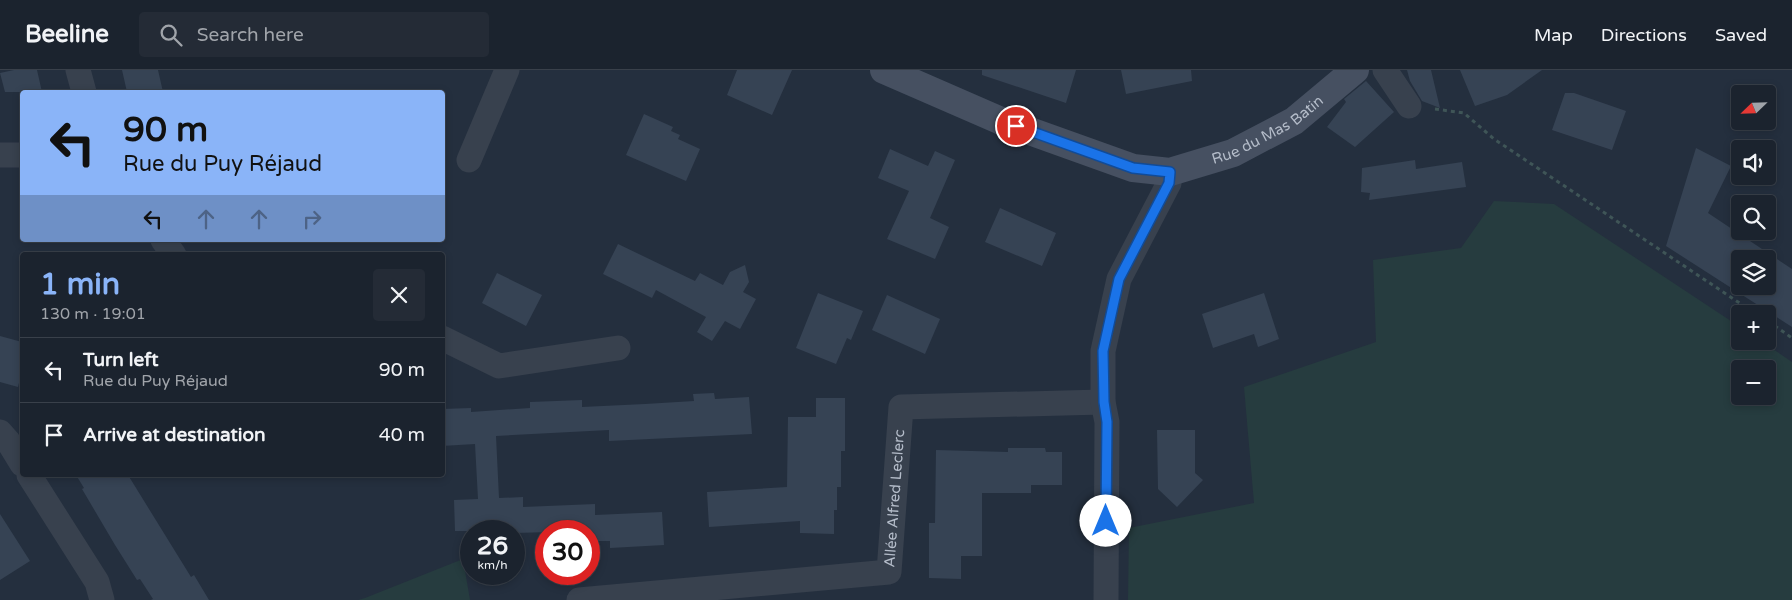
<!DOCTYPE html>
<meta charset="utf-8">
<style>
body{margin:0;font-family:"Varela Round",sans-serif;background:#242b36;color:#f1f3f6;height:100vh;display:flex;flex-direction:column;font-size:19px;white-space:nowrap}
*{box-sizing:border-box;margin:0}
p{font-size:16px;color:#a0a4aa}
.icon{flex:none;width:28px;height:28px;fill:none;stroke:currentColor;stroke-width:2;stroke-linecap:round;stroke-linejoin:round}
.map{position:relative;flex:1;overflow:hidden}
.drawer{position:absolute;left:20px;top:182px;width:425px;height:225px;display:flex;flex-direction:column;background:#1b232e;border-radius:5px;box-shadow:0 2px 8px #0003,0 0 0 1px #39404a}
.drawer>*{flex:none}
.hud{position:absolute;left:20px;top:20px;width:425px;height:152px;border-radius:5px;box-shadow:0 2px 8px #0003,0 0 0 1px #39404a;background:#8ab4f8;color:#111;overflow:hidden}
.needle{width:32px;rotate:247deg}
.tools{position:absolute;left:1731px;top:15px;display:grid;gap:10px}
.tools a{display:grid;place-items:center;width:45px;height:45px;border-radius:5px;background:#1b232e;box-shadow:0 2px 8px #0003,0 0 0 1px #39404a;font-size:25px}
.speed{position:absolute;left:460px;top:450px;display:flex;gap:10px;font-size:25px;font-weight:700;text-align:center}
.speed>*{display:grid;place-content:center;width:65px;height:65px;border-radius:50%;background:#1b232e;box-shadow:0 2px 8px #0003,0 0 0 1px #39404a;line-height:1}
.speed small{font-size:12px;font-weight:400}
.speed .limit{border:8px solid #d22;background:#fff;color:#111}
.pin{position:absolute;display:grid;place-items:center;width:42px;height:42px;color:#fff;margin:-21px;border:2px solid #fff;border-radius:50%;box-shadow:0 1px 5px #0007}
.me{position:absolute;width:55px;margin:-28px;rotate:0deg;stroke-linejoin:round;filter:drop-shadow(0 0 4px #0008)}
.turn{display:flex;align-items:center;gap:18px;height:105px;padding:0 20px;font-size:22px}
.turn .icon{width:65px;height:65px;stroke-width:2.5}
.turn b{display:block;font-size:35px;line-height:42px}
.lanes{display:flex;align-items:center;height:48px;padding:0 20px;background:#0003;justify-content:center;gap:25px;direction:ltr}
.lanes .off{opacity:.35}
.round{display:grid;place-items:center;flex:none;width:52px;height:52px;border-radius:5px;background:#242b36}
.headline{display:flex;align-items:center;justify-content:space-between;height:85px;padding:0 20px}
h1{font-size:30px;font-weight:800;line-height:38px;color:#8ab4f8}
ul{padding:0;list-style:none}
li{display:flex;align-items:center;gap:15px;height:65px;padding:0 20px;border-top:1px solid #39404a}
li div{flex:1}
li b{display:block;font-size:19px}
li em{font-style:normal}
header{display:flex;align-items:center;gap:30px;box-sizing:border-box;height:70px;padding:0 25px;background:#1b232e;border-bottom:1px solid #39404a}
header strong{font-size:24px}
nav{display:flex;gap:28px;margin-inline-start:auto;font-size:18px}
.search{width:350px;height:45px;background:#242b36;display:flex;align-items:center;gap:12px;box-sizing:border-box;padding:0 18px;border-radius:5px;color:#a0a4aa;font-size:19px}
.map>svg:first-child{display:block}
</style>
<header>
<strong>Beeline</strong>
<div class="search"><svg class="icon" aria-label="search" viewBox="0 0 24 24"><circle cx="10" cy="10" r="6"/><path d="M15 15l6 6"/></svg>Search here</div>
<nav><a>Map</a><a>Directions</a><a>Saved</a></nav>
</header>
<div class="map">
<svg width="1792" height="530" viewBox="0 0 1792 530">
<rect width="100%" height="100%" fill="#242f3e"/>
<path fill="#263c3f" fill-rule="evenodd" d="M 1494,131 L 1554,134 L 1740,257 L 1740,271 L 1761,271 L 1792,292 L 1792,530 L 1128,530 L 1129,458 L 1254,433 L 1244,317 L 1376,272 L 1373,190 L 1461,178 ZM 1740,299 L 1768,299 L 1768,326 L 1740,326 Z
M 463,489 L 470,530 L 358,530 L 365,528 Z"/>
<path fill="#364354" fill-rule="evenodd" d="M 14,0 L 37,0 L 42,22 L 5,22 L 0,3 Z
M 122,0 L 158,0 L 163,22 L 127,22 Z
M 737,0 L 792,0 L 772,45 L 727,25 Z
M 982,0 L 1076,0 L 1066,33 L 982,5 Z
M 1121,0 L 1191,0 L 1192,11 L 1126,24 Z
M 1407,0 L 1431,0 L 1440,38 L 1422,31 L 1410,11 Z
M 1460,0 L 1542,0 L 1507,25 L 1475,36 Z
M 1366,11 L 1394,42 L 1355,77 L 1327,57 L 1346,32 L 1344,29 Z
M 1565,23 L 1574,23 L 1626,41 L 1612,80 L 1552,60 Z
M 644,44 L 673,57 L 671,61 L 680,65 L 678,69 L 700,79 L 686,111 L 626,85 Z
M 1696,78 L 1731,96 L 1708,143 L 1792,199 L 1792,257 L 1666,176 ZM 1740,189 L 1768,189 L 1768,216 L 1740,216 Z
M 890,79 L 928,96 L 935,81 L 955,90 L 930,148 L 949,157 L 935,189 L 887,169 L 909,121 L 878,108 Z
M 1415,90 L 1416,99 L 1462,92 L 1466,117 L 1369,130 L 1370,123 L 1361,122 L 1362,98 Z
M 1000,138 L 1056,163 L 1042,196 L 985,172 Z
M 618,174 L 695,211 L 700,203 L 723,215 L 730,202 L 745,195 L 749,212 L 743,222 L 756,229 L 740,259 L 725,251 L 712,271 L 697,262 L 706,247 L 656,220 L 652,228 L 603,204 Z
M 497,203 L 542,225 L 526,256 L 482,233 Z
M 818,223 L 863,241 L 851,270 L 847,268 L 836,294 L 796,278 Z
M 1264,223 L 1279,269 L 1258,277 L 1254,264 L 1213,278 L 1202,244 Z
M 887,225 L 940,249 L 925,284 L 872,260 Z
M 0,266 L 22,272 L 22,300 L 18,317 L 0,312 Z
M 714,323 L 715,329 L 749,327 L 752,364 L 609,371 L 609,360 L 496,366 L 499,428 L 523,427 L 523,437 L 595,434 L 595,445 L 662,442 L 664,475 L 610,478 L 610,471 L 589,471 L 589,461 L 514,463 L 514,461 L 455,461 L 454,430 L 478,429 L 475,374 L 442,376 L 442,339 L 471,338 L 471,342 L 530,338 L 530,332 L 582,330 L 582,337 L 645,334 L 694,331 L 693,324 Z
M 816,328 L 845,328 L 845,381 L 841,381 L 841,417 L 837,417 L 837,440 L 834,440 L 834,464 L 800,463 L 800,451 L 709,457 L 707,422 L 787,417 L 788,347 L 816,347 Z
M 1157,360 L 1195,360 L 1195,403 L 1203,410 L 1177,437 L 1158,419 Z
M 1008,378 L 1045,378 L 1046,382 L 1062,382 L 1062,415 L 1031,415 L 1031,423 L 982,423 L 982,486 L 961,486 L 961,509 L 929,508 L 929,453 L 935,453 L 936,380 L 1008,382 Z
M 76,405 L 128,405 L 191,507 L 194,505 L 209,530 L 151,530 L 153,529 L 140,509 L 137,510 L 115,475 L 82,419 L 84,418 Z
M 0,444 L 30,491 L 0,510 Z"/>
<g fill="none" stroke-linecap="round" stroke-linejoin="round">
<path stroke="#3f5557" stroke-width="3" stroke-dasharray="4 4" stroke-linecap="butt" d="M 1435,39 L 1464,43 L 1494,69 L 1756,244
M 1768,251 L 1792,268"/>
<g stroke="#38414e" stroke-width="25">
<path d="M 78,0 L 84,22"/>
<path d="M 1385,0 L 1409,36"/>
<path d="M 0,85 L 22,85"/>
<path d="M 469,90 L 507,0"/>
<path d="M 163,170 L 174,185"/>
<path d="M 442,268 L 499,296 L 618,278"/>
<path d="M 0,362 L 8,371 L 22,394"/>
<path d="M 29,405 L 97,512 L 102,530"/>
<path id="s1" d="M 579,530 L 889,502 L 901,337 L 1103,332"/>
<path d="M 1106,530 L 1107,352 L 1103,332 L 1103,281 L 1119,209 L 1169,113 L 1170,102"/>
</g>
<path stroke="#465061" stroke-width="28" id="s2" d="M 884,0 L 999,50 L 1133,98 L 1170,102 L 1233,83 L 1294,51 L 1355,0"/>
</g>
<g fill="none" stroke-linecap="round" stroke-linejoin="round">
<g stroke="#114b97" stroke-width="12">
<path id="route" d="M 1016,56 L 1133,98 L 1170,102 L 1169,113 L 1119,209 L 1103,281 L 1104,332 L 1107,352 L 1106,451"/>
</g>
<use href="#route" stroke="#1a73e8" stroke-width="9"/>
</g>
<g text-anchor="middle" stroke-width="5" stroke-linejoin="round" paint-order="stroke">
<g font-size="15" fill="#b4bcc9" stroke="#1d2633">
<text dy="5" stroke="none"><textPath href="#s2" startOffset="412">Rue du Mas Batin</textPath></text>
<text dy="5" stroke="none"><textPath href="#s1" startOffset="385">Allée Alfred Leclerc</textPath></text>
</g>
</g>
</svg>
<div class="tools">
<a><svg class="needle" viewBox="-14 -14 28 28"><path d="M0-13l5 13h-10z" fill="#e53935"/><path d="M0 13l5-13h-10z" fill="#a0a4aa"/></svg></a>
<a><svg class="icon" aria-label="sound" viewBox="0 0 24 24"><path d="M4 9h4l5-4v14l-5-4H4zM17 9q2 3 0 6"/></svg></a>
<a><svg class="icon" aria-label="search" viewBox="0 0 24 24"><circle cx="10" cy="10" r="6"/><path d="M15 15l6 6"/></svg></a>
<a><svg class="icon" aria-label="layers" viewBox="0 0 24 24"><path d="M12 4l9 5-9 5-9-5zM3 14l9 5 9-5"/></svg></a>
<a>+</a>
<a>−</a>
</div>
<div class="speed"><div>26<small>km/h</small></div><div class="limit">30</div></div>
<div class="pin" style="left:1016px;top:56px;background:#d93025"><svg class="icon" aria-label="arrive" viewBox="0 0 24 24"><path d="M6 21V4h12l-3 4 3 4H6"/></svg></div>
<svg class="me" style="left:1106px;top:451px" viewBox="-20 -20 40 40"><circle r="19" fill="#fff"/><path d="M0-13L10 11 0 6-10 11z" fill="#1a73e8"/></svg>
<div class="hud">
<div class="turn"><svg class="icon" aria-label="left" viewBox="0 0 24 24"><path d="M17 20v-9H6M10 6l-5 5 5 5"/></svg><div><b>90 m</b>Rue du Puy Réjaud</div></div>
<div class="lanes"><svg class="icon" aria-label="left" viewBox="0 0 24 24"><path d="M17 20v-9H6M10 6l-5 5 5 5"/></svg><svg class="icon off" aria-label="ahead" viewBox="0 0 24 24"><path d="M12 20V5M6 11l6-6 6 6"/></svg><svg class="icon off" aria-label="ahead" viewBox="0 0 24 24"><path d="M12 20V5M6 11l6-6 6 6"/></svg><svg class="icon off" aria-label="right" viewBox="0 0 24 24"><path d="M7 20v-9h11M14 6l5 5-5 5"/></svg></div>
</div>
<section class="drawer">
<div class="headline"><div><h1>1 min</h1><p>130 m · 19:01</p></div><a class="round"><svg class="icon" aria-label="close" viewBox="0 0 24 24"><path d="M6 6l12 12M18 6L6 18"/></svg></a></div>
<ul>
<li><svg class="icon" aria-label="left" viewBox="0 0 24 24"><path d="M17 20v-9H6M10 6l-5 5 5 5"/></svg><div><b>Turn left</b><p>Rue du Puy Réjaud</p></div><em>90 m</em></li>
<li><svg class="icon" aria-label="arrive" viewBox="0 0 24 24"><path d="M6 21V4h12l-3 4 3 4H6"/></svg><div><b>Arrive at destination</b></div><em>40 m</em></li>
</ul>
</section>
</div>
